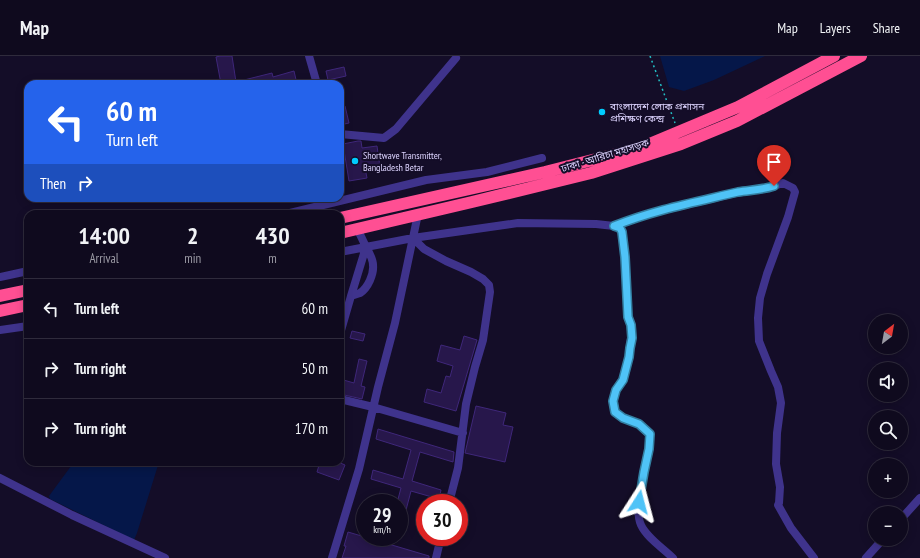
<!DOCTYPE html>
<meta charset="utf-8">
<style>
body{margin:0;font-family:"PT Sans Narrow","Noto Sans Bengali",sans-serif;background:#181327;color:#f1f3f6;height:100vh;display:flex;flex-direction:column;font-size:15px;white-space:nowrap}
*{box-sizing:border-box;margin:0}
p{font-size:13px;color:#9b9aa4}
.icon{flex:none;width:22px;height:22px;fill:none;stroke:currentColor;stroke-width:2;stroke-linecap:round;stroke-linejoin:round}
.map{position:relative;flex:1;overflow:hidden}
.sheet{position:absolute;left:24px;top:154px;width:320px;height:256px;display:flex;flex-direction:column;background:#0f0a1e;border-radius:12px;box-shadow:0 2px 10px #0003,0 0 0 1px #2f2b3c}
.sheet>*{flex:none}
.hud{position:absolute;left:24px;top:24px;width:320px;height:122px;border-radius:12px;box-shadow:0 2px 10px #0003,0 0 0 1px #2f2b3c;background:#2563eb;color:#fff;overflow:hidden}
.needle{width:26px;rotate:31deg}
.tools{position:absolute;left:868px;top:258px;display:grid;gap:8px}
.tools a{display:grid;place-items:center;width:40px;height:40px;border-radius:50%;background:#0f0a1e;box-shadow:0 2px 10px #0003,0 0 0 1px #2f2b3c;font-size:20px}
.speed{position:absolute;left:356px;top:438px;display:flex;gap:8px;font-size:20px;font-weight:700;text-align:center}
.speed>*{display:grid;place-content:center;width:52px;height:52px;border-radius:50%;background:#0f0a1e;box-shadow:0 2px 10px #0003,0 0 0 1px #2f2b3c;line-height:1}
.speed small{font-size:10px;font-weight:400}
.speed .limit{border:6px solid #d22;background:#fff;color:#111}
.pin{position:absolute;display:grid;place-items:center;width:34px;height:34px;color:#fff;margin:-41px -17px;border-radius:50% 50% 50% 0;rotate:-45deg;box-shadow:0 0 4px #0007}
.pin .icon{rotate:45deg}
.me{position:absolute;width:44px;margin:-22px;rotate:9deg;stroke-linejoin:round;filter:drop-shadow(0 0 3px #0008)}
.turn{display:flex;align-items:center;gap:14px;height:84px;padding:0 16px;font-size:18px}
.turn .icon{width:52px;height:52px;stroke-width:2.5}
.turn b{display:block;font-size:28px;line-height:34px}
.then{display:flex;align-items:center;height:38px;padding:0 16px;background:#0003;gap:8px;font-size:15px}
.eta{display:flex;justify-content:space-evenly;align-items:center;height:68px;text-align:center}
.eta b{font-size:24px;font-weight:700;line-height:28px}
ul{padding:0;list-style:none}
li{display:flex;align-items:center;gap:12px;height:60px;padding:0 16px;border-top:1px solid #2f2b3c}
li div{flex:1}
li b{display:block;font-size:15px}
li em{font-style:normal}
header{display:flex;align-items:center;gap:24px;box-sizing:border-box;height:56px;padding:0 20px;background:#0f0a1e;border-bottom:1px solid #2f2b3c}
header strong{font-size:19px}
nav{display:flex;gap:22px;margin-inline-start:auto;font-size:14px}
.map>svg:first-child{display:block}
</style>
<header>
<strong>Map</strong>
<nav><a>Map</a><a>Layers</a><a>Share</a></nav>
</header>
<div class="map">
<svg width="920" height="502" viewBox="0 0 920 502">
<rect width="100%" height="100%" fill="#140d28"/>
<path fill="#051749" d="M 660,0 L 765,0 L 714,24 L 684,35 L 669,31 Z
M 74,406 L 159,406 L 137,477 L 134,484 L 50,443 L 49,440 Z"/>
<path fill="#27174b" stroke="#3f277a" d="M 220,0 L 232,0 L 236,26 L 272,17 L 273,21 L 294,15 L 297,28 L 221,28 L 216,1 Z
M 344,11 L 346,20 L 328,24 L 326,15 Z
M 345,50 L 349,67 L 340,69 L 340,51 Z
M 358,85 L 361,85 L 362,92 L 377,90 L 380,111 L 365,112 L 367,122 L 349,125 L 343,88 Z
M 352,275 L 365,278 L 363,285 L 350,282 Z
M 464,280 L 477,284 L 456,355 L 424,346 L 427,333 L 441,337 L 446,320 L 450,321 L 453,310 L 437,305 L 441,289 L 460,294 Z
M 359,303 L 367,305 L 361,330 L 365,331 L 362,343 L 340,338 L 340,323 L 354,327 Z
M 476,350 L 506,357 L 503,369 L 513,371 L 505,406 L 465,397 Z
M 378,373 L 454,396 L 453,406 L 420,396 L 412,425 L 441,434 L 439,443 L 411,435 L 401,473 L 399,473 L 399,447 L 397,447 L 401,432 L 371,423 L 373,414 L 403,423 L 411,394 L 376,383 Z
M 320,406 L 338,406 L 345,409 L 339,424 L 317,416 Z
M 348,476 L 429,500 L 429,502 L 342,502 L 346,490 L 344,490 Z"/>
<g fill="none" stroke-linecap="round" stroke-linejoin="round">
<path stroke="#22bfc5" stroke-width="1.5" stroke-dasharray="2 3" stroke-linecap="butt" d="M 650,0 L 675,67"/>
<path stroke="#3f338c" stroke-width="8" d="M 309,0 L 317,28
M 340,78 L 384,82 L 396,73 L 456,2
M 286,158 L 426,124 L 487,116 L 542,102
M 614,170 L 635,162 L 668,153 L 748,134 L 765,133 L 783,127 L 793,132 L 795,136 L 788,161 L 767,218 L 760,242 L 758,262 L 759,285 L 771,315 L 778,331 L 781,347 L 777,377 L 776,408 L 780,431 L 779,447 L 778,449 L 791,472 L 814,502
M 413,182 L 424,193 L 446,205 L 471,216 L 483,223 L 489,229 L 490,236 L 483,284 L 475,311 L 466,348 L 458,412 L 449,447
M 366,191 L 413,182 L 518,167 L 596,168 L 614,170 L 620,172 L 622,176 L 625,201 L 628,261 L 631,269 L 631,282 L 629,301 L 623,323 L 616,334 L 613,345 L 615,356 L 623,362 L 639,368 L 649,378 C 649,383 650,388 649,393 C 646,413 633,451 641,469 C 647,482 663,492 673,502
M 340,196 L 366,191 L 357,172
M 0,221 L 28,215
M 351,240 L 366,191
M 0,274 L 28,270
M 340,278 L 351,240 C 354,239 357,238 360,237 C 368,232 374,218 373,209 C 373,203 369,196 366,191
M 340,343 L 373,351 L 463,377
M 0,422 L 72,459 L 165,502
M 901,463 L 920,442
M 332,502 L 359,413 L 378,331 L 395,267 L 418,158
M 436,502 L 441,481
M 866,502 L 883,483"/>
<path stroke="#ff4f93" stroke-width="12" d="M 340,162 L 545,116 L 640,92 L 738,51 L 834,0
M 340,177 L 472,146 L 591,117 L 681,88 L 737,65 L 861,0
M 0,240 L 28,234
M 0,255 L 28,249"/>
</g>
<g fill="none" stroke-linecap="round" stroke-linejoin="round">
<g stroke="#337fa1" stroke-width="10">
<path id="route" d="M 639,446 L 644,416 L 649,393 L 650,378 L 639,368 L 623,362 L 615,356 L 613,345 L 616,334 L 623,324 L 629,301 L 630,292 L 632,282 L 631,269 L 628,261 L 625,201 L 622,176 L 620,172 L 614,170 C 654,154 696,146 738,136 C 750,134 762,134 774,130"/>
</g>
<use href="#route" stroke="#4fc3f7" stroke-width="7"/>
</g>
<g fill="#00cdff" stroke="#140d28" stroke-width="1.5">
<circle cx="602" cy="56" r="4"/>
<circle cx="355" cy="105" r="4"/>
</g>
<g text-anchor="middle" stroke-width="4" stroke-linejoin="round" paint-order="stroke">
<g font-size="10" fill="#ddd4ff" stroke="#140d28" text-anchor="start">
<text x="610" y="54">বাংলাদেশ লোক প্রশাসন<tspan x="610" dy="12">প্রশিক্ষণ কেন্দ্র</tspan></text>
<text x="363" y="103">Shortwave Transmitter,<tspan x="363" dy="12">Bangladesh Betar</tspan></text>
</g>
<g font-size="10" fill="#ddd4ff" stroke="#140d28">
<text transform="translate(605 99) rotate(-17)" y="4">ঢাকা - আরিচা মহাসড়ক</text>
</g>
</g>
</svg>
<div class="tools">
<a><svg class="needle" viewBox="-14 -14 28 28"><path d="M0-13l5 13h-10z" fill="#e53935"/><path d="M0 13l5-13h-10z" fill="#9b9aa4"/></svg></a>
<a><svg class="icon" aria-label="sound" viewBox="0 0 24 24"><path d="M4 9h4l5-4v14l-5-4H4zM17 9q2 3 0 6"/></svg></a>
<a><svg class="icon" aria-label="search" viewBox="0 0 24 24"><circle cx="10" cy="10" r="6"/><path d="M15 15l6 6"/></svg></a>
<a>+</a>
<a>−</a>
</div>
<div class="speed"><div>29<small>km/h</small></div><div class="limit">30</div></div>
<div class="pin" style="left:774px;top:130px;background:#d93025"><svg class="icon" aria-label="arrive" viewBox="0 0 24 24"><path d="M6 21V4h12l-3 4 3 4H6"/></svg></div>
<svg class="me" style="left:639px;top:446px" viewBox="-20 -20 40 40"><path d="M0-17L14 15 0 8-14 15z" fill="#4fc3f7" stroke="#fff" stroke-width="4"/></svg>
<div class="hud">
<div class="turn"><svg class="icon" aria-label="left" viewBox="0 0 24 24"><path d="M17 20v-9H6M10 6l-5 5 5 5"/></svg><div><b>60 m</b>Turn left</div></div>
<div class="then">Then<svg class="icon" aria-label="right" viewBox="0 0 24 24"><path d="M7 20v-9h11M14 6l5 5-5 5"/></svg></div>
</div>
<section class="sheet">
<div class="eta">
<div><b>14:00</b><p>Arrival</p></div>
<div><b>2</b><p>min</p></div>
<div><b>430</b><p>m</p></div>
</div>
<ul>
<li><svg class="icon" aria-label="left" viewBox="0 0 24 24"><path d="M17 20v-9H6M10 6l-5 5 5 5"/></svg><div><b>Turn left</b></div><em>60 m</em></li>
<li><svg class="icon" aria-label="right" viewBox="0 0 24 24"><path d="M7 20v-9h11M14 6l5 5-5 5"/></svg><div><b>Turn right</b></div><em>50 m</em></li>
<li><svg class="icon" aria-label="right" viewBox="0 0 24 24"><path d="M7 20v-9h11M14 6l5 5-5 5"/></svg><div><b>Turn right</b></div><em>170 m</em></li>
</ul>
</section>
</div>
